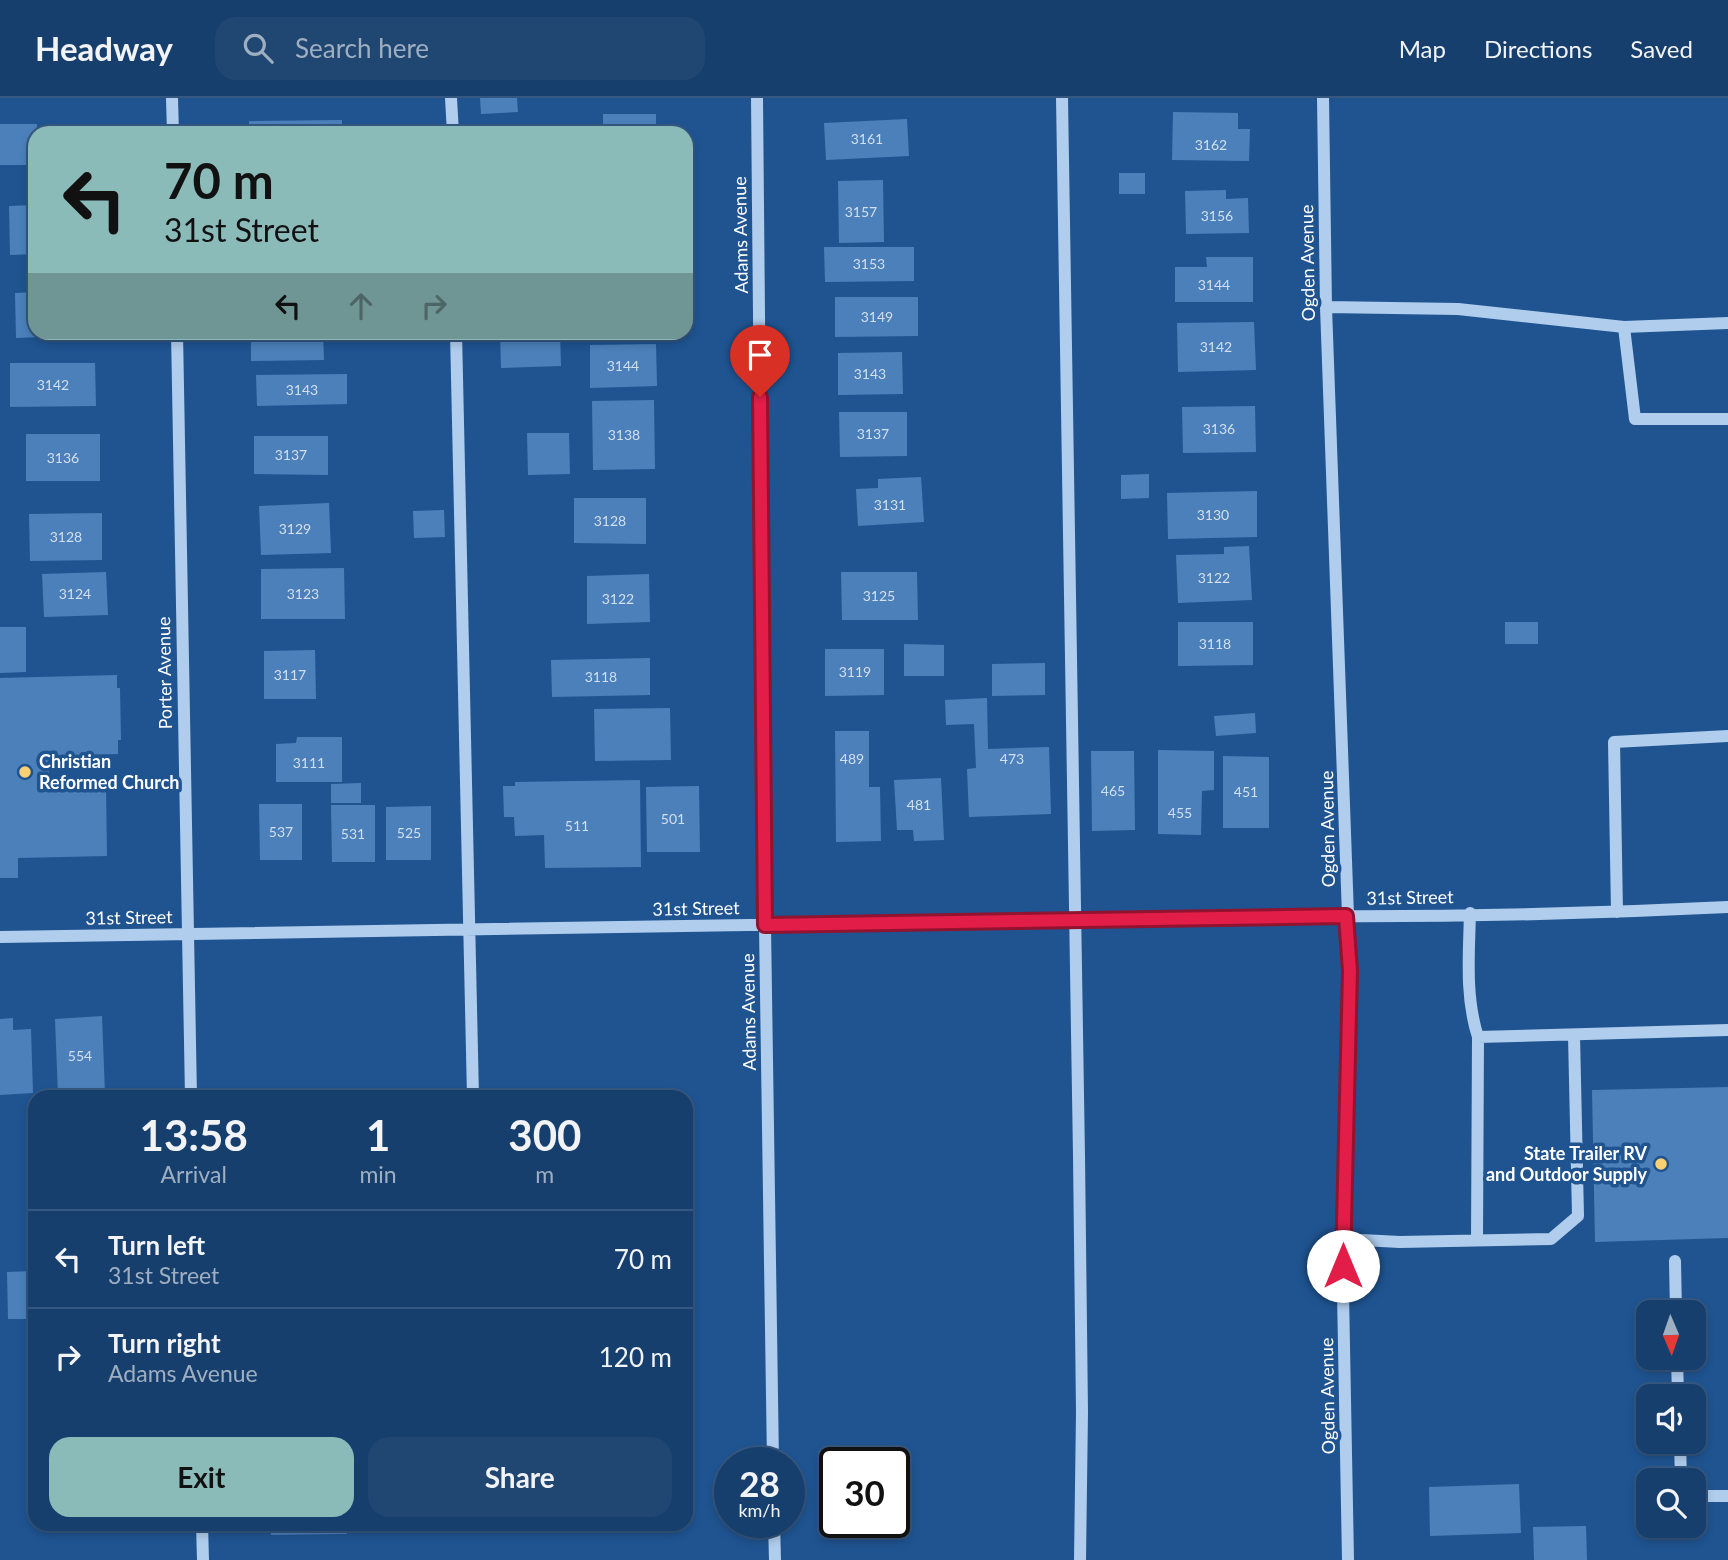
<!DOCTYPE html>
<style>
body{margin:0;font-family:Lato,sans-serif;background:#204672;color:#f1f3f6;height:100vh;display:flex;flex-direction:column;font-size:26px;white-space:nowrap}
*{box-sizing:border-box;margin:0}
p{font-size:23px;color:#9eafc2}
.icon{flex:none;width:38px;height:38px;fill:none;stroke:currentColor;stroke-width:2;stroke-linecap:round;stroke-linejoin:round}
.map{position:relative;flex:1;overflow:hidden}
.sheet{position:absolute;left:28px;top:992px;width:665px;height:441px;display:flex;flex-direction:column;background:#173f6d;border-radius:21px;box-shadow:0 4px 10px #0003,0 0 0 2px #365880}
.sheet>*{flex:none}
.banner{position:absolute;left:28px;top:28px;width:665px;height:214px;border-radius:21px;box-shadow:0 4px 10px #0003,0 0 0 2px #365880;background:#8bbbb9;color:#111;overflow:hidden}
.needle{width:46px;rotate:178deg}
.controls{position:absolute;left:1636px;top:1202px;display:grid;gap:14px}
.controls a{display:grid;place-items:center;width:70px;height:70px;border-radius:14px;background:#173f6d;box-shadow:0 4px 10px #0003,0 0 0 2px #365880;font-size:35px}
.speed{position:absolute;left:714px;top:1349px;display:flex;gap:14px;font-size:35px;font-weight:700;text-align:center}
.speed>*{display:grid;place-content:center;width:91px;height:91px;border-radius:50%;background:#173f6d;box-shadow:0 4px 10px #0003,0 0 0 2px #365880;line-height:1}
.speed small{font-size:18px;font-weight:400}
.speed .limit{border:4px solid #111;border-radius:10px;background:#fff;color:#111}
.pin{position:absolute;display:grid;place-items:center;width:60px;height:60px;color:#fff;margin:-72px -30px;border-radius:50% 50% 50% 0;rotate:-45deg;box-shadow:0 0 7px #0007}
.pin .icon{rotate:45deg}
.me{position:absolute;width:77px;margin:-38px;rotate:0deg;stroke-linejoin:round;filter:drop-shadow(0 0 5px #0008)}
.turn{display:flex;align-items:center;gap:24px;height:147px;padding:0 21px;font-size:32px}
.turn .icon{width:91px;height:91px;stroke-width:2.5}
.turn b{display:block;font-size:49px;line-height:60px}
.lanes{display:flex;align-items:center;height:66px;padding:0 21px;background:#0003;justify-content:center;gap:35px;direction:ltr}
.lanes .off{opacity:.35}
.eta{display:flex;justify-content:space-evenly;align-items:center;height:119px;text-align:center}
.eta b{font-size:42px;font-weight:700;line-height:49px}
.action{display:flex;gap:14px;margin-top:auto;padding:14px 21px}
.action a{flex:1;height:80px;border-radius:21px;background:#8bbbb9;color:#111;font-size:28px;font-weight:700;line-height:80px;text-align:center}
.action a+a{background:#204672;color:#f1f3f6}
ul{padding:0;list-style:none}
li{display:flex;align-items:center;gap:21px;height:98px;padding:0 21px;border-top:2px solid #365880}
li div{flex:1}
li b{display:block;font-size:26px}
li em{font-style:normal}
header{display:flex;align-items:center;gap:42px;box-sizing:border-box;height:98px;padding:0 35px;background:#173f6d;border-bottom:2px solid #365880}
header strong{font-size:33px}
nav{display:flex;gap:38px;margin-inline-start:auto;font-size:24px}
.search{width:490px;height:63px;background:#204672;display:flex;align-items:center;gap:18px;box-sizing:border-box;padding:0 24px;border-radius:21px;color:#9eafc2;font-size:26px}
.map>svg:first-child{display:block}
</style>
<header>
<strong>Headway</strong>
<div class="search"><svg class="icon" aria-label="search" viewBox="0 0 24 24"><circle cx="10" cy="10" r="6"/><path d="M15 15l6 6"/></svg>Search here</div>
<nav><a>Map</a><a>Directions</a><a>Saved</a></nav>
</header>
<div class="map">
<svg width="1728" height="1462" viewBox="0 0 1728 1462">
<rect width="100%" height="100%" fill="#1f5491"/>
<path fill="#4c80ba" d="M 480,0 L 517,0 L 518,14 L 481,16 Z
M 1173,14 L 1238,15 L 1238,31 L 1250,31 L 1249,63 L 1172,62 Z
M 603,16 L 656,16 L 656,35 L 603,35 Z
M 907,21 L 909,58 L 826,62 L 824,25 Z
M 342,22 L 342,35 L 249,35 L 249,23 Z
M 0,26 L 37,26 L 35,67 L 0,67 Z
M 1119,75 L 1145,75 L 1145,96 L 1119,96 Z
M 883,82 L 884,144 L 839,145 L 838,83 Z
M 1226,92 L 1226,101 L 1248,100 L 1249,135 L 1186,136 L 1185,93 Z
M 35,107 L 35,156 L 10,157 L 9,108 Z
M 824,149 L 914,149 L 914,183 L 825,184 Z
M 1206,159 L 1253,159 L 1253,204 L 1175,204 L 1175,169 L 1207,169 Z
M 35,194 L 35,234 L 92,234 L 92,237 L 16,240 L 15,195 Z
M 835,199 L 918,199 L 918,238 L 835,239 Z
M 1254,224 L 1256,272 L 1178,274 L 1177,225 Z
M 251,234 L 323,234 L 324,262 L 251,263 Z
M 500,234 L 560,234 L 561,268 L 501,270 Z
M 656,246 L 657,288 L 590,290 L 590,247 Z
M 902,254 L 903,296 L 838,297 L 838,255 Z
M 10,265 L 95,265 L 96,308 L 10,309 Z
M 347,276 L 347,306 L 257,308 L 256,277 Z
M 654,302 L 655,371 L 593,372 L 592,303 Z
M 1255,308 L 1256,354 L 1183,355 L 1182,309 Z
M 839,314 L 907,314 L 907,358 L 840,359 Z
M 527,335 L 569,335 L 570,376 L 528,377 Z
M 26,336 L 100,336 L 100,383 L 26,383 Z
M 254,338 L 328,338 L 328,377 L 254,376 Z
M 1149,376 L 1149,400 L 1121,401 L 1121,377 Z
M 921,379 L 924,424 L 858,428 L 856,391 L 878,390 L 878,381 Z
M 1257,393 L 1257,439 L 1168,441 L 1167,395 Z
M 574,400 L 646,400 L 646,446 L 574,445 Z
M 329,405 L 331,455 L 261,457 L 259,408 Z
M 444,412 L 445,439 L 414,440 L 413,413 Z
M 102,415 L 102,462 L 30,463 L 29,416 Z
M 1249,448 L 1252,502 L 1178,505 L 1176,457 L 1224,456 L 1224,449 Z
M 344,470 L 345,521 L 261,521 L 261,471 Z
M 106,474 L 108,517 L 44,519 L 42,476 Z
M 841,474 L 917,474 L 918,522 L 842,522 Z
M 649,476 L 650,524 L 587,526 L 587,478 Z
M 1178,524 L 1253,524 L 1253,567 L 1178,568 Z
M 1505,524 L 1538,524 L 1538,546 L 1505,546 Z
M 0,529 L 26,529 L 26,574 L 0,575 Z
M 904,546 L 944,547 L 944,578 L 904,578 Z
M 825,551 L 884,551 L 884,597 L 825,598 Z
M 315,552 L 316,601 L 264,601 L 264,553 Z
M 650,560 L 650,597 L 552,599 L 551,562 Z
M 1045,565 L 1045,597 L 992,598 L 992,566 Z
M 117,577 L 117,590 L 120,590 L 121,642 L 118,642 L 118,656 L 49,658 L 49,691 L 106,690 L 107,758 L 18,760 L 18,780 L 0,780 L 0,580 Z
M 987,600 L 988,651 L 1049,649 L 1051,716 L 969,719 L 967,671 L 976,670 L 974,626 L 946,627 L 945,602 Z
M 670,610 L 671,662 L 595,663 L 594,611 Z
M 1255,615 L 1256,635 L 1216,638 L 1214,618 Z
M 835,633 L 869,633 L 869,689 L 880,689 L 881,743 L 836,744 Z
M 297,639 L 342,639 L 342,684 L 276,684 L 276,646 L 296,645 Z
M 1158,652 L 1214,653 L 1214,692 L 1202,693 L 1201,737 L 1158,736 Z
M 1091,653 L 1134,653 L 1135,732 L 1092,733 Z
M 1223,658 L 1269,659 L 1269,730 L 1223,730 Z
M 941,680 L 944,742 L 914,743 L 913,732 L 897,732 L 894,682 Z
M 640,682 L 641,769 L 545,770 L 544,737 L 515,738 L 514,719 L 504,719 L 503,688 L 515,688 L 515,684 Z
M 361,685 L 361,705 L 331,705 L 331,686 Z
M 699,688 L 700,754 L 647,754 L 646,689 Z
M 259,706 L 302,706 L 302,762 L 260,762 Z
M 331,707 L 375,707 L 375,764 L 332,764 Z
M 431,708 L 431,762 L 386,762 L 386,709 Z
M 102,918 L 105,996 L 58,998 L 55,921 Z
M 13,920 L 13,932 L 31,931 L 33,995 L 0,997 L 0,921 Z
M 1728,989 L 1728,1140 L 1595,1144 L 1592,992 Z
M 31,1097 L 35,1097 L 35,1127 L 33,1127 Z
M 35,1173 L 35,1221 L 8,1221 L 7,1174 Z
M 1519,1386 L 1521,1435 L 1430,1438 L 1429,1389 Z
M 271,1426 L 347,1426 L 347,1436 L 271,1437 Z
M 1586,1428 L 1587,1462 L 1534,1462 L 1533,1429 Z"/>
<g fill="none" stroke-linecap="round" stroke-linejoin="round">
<path stroke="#b0cded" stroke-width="12" d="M 172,0 L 173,35
M 451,0 L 453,35
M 757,0 L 764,761 L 773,1365
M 1062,0 L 1079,1058 L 1082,1314 L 1080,1462
M 1323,0 L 1326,209 L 1350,873 L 1342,1141 L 1348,1462
M 1326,209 L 1458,211 L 1624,229 L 1728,225
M 1624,229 L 1635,321 L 1728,321
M 177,234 L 191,999
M 456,234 L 473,999
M 1617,814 L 1614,644 L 1728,638
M 1470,815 C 1469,856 1465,899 1478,939 L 1728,932
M 0,839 L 1309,818 C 1448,819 1588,816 1728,809
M 1342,1141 L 1400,1144 L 1551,1141 L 1578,1118 L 1574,937
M 1477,1142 L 1478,939
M 1675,1163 L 1676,1214
M 1677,1260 L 1678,1298
M 1680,1344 L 1681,1382
M 1694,1398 L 1728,1398
M 774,1424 L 775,1462
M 202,1426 L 203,1462"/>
</g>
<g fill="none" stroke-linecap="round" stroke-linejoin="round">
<g stroke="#92132f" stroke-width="18">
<path id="route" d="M 760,299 L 765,827 L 1346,818 L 1350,873 L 1343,1168"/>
</g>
<use href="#route" stroke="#e11d48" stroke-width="12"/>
</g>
<g fill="#fbd071" stroke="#1f5491" stroke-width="2.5">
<circle cx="25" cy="674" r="7"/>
<circle cx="1661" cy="1066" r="7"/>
</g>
<g text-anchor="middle" stroke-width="7" stroke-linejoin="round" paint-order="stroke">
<g font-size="14" fill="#d2dfee">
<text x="867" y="46">3161</text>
<text x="1211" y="52">3162</text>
<text x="861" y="119">3157</text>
<text x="1217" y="123">3156</text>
<text x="869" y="171">3153</text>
<text x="1214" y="192">3144</text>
<text x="877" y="224">3149</text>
<text x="1216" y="254">3142</text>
<text x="623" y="273">3144</text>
<text x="870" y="281">3143</text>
<text x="53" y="292">3142</text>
<text x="302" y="297">3143</text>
<text x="1219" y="336">3136</text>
<text x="873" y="341">3137</text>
<text x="624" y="342">3138</text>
<text x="291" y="362">3137</text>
<text x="63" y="365">3136</text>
<text x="890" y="412">3131</text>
<text x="1213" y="422">3130</text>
<text x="610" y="428">3128</text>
<text x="295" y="436">3129</text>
<text x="66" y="444">3128</text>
<text x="1214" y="485">3122</text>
<text x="75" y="501">3124</text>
<text x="303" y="501">3123</text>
<text x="879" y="503">3125</text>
<text x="618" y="506">3122</text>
<text x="1215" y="551">3118</text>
<text x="855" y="579">3119</text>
<text x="290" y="582">3117</text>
<text x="601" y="584">3118</text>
<text x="852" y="666">489</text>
<text x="1012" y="666">473</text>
<text x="309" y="670">3111</text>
<text x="1113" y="698">465</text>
<text x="1246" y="699">451</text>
<text x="919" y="712">481</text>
<text x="1180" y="720">455</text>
<text x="673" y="726">501</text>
<text x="577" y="733">511</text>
<text x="281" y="739">537</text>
<text x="409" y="740">525</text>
<text x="353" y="741">531</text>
<text x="80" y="963">554</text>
</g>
<g font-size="18" fill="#fff" stroke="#1f5491">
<text transform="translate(741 137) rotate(-91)" y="6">Adams Avenue</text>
<text transform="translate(1308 165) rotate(-91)" y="6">Ogden Avenue</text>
<text transform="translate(165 575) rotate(-91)" y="6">Porter Avenue</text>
<text transform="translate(1328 731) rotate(-91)" y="6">Ogden Avenue</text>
<text transform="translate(1410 800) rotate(-1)" y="6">31st Street</text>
<text transform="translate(696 811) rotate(-1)" y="6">31st Street</text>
<text transform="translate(129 820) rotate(-1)" y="6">31st Street</text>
<text transform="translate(749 914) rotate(-91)" y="6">Adams Avenue</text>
<text transform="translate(1328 1298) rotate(-91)" y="6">Ogden Avenue</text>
</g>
<g font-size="18" font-weight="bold" fill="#fff" stroke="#1f5491" text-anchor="start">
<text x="39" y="670">Christian<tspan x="39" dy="21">Reformed Church</tspan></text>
<text x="1647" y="1062" text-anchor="end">State Trailer RV<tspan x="1647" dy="21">and Outdoor Supply</tspan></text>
</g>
</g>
</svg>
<div class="controls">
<a><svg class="needle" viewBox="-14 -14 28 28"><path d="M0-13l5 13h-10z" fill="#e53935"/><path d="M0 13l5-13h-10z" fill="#9eafc2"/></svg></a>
<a><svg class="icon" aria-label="sound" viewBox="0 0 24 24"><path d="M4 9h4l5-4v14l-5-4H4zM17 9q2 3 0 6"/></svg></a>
<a><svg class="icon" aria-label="search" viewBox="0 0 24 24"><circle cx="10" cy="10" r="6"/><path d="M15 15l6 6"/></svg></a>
</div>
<div class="speed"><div>28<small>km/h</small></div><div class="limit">30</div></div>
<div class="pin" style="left:760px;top:299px;background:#d93025"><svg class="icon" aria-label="arrive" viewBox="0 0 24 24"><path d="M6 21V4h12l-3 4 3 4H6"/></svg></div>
<svg class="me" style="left:1343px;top:1168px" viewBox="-20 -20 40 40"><circle r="19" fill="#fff"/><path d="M0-13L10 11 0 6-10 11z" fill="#e11d48"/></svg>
<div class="banner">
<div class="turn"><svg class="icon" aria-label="left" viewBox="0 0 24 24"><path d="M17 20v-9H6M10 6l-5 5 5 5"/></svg><div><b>70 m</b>31st Street</div></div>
<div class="lanes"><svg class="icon" aria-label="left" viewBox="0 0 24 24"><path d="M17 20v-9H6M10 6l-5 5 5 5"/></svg><svg class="icon off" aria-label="ahead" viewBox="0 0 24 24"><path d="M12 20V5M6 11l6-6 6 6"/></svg><svg class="icon off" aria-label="right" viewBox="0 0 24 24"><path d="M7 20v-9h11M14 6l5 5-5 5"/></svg></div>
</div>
<section class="sheet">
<div class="eta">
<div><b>13:58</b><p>Arrival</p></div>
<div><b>1</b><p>min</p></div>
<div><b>300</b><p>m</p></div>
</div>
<ul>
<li><svg class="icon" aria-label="left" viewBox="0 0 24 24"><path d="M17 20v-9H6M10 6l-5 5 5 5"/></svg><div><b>Turn left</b><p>31st Street</p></div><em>70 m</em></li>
<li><svg class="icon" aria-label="right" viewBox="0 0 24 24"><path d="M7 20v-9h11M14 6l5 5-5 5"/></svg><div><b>Turn right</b><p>Adams Avenue</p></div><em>120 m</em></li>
</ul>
<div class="action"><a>Exit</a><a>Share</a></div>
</section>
</div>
